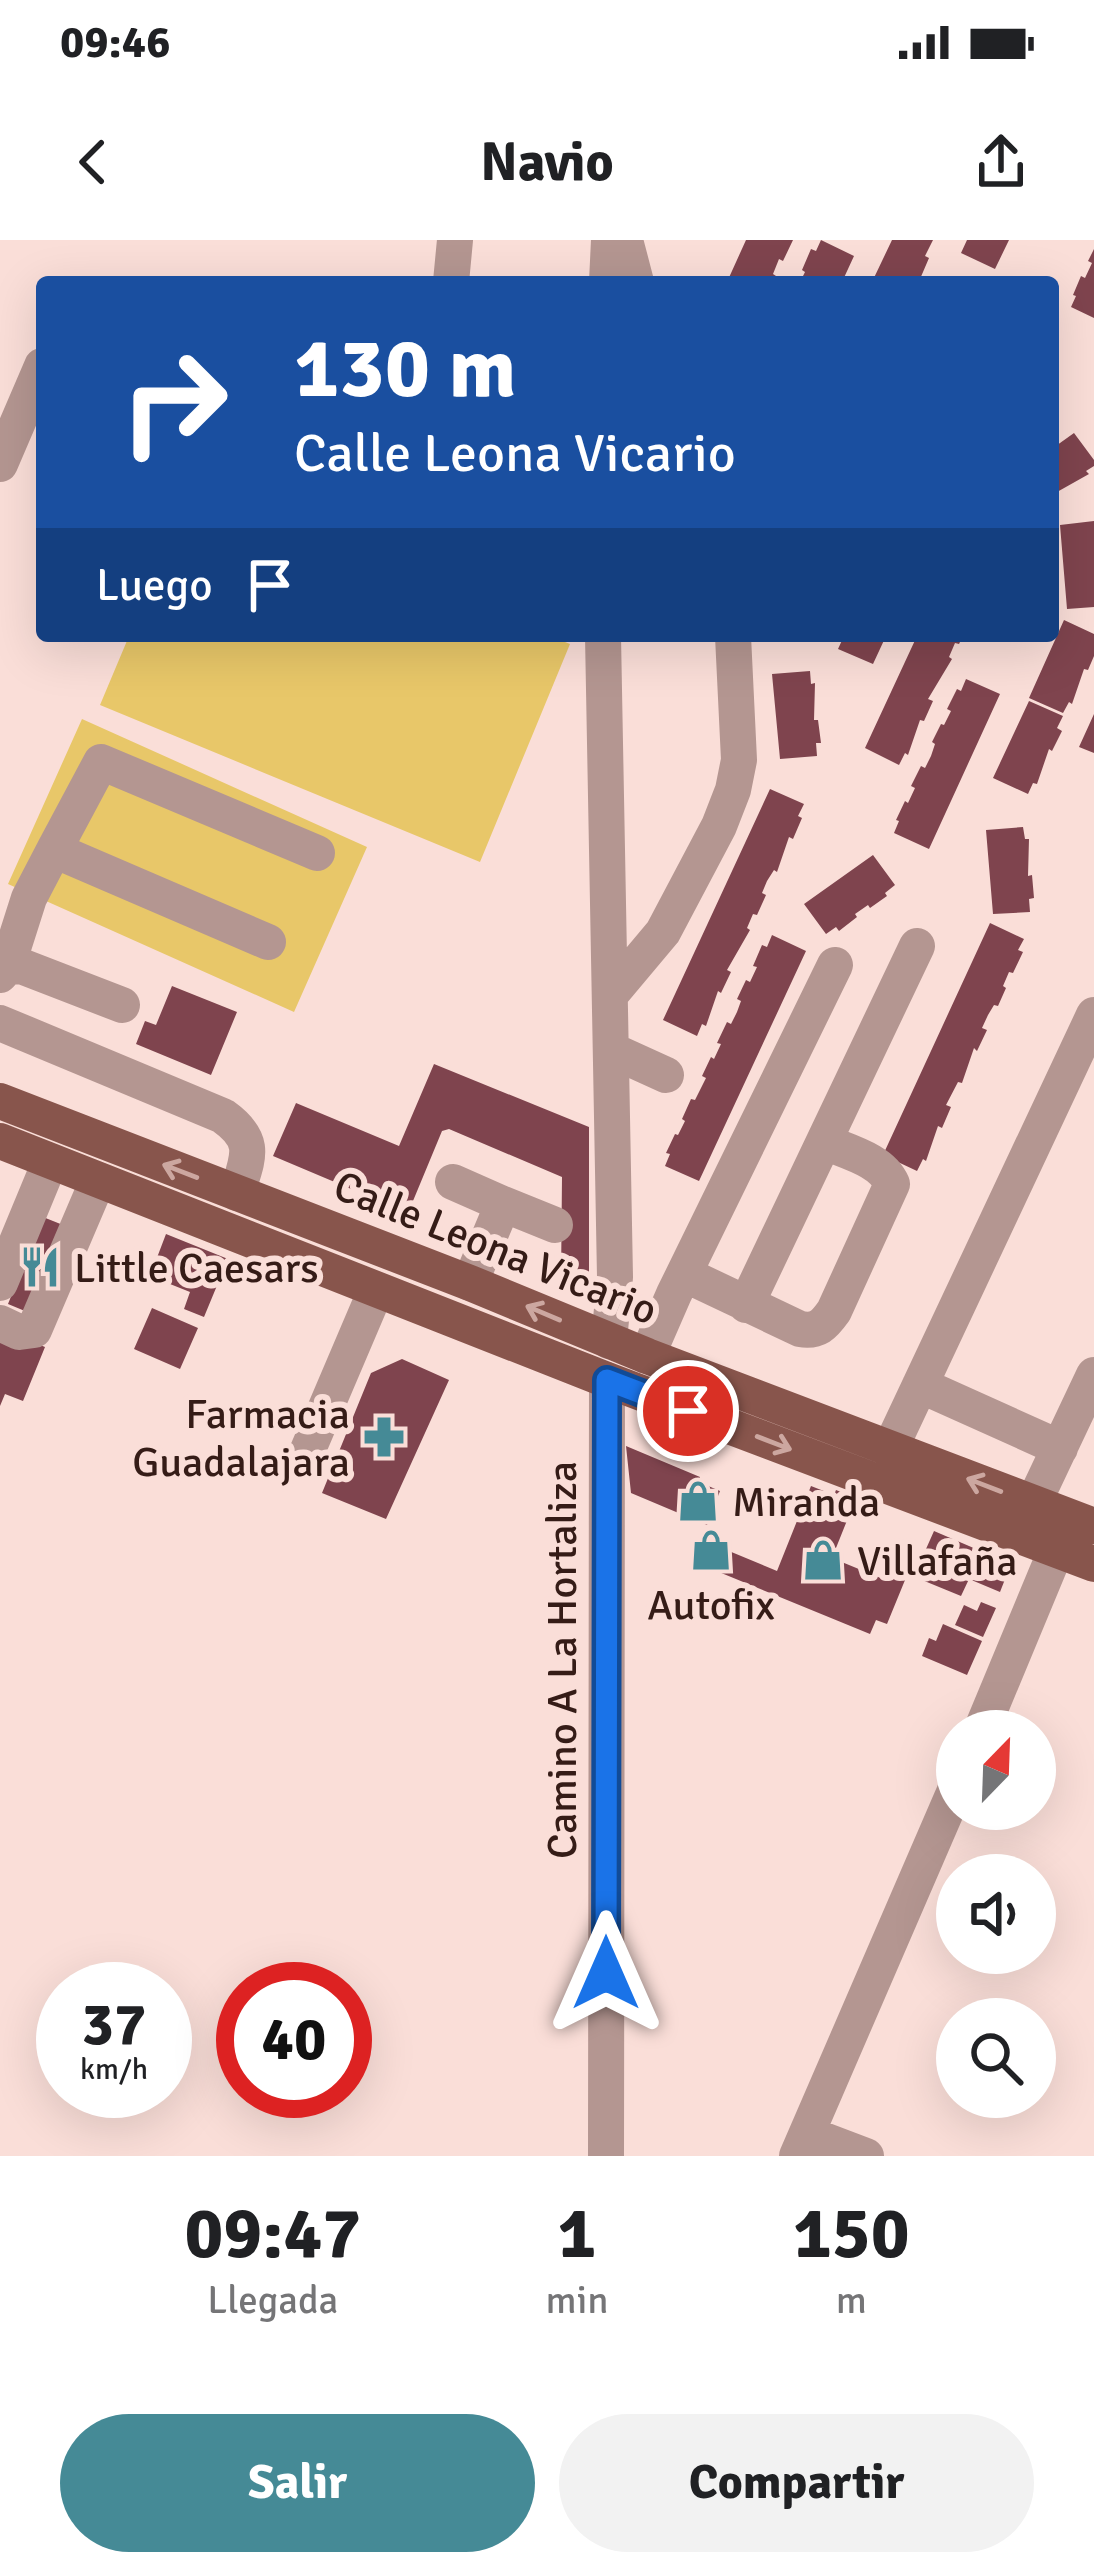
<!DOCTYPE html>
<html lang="es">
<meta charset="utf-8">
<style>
body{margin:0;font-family:Signika,sans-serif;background:#f2f2f2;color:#202124;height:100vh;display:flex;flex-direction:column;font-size:45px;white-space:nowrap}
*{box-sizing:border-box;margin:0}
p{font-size:39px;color:#757577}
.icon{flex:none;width:66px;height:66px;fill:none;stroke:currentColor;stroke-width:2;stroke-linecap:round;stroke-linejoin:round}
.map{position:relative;height:1916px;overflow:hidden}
.drawer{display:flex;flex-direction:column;background:#fff;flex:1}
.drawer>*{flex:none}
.guide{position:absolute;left:36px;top:36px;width:1023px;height:366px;border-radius:12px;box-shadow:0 12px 48px #0002;background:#1a4fa0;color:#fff;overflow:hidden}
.needle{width:78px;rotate:23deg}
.controls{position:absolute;left:936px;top:1470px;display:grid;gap:24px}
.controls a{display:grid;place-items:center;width:120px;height:120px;border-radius:50%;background:#fff;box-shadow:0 12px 48px #0002;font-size:60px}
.speed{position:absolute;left:36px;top:1722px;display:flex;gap:24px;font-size:60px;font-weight:700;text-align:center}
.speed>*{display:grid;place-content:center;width:156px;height:156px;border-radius:50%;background:#fff;box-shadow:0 12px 48px #0002;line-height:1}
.speed small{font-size:30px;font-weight:400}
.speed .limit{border:18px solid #d22;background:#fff;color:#111}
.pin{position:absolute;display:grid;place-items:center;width:102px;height:102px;color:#fff;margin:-51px;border:6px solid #fff;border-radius:50%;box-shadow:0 3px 12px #0007}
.me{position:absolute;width:132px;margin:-66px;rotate:0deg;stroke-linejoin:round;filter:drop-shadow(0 0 9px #0008)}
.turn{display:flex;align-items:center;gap:42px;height:252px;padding:0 60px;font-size:54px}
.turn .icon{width:156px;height:156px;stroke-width:2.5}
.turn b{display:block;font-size:84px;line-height:102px}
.then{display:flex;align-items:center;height:114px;padding:0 60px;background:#0003;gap:24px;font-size:45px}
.eta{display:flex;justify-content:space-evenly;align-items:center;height:204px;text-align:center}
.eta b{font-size:72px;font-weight:700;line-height:84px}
.cta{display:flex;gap:24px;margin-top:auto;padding:24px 60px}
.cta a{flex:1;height:138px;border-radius:72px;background:#458a96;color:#fff;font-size:48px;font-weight:700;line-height:138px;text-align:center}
.cta a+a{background:#f2f2f2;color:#202124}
.status{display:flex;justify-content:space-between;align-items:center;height:84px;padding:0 60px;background:#fff;direction:ltr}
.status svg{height:33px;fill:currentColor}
header{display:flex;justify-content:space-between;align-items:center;height:156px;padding:0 60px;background:#fff;font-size:54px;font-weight:700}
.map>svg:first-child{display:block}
</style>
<div class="status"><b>09:46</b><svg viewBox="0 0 49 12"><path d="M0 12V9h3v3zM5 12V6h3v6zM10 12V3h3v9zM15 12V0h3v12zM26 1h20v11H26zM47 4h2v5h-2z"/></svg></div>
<header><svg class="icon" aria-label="back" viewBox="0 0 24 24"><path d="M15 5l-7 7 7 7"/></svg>Navio<svg class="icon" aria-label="share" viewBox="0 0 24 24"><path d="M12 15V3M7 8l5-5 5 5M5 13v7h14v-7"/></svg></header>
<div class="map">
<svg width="1094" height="1916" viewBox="0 0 1094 1916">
<rect width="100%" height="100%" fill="#faded8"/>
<path fill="#e8c769" d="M 129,396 L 550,396 L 570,404 L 480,622 L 100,465 Z
M 82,479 L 367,607 L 294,772 L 8,644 Z"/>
<path fill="#7f444e" d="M 746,0 L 793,0 L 783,21 L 779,19 L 773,34 L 776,36 L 773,42 L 727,42 Z
M 821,0 L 854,16 L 842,42 L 800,42 L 805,32 L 802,30 L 811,9 L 816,11 Z
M 892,0 L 933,0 L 925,16 L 929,18 L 920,39 L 916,37 L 914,42 L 872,42 Z
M 967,0 L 1009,0 L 995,29 L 961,13 Z
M 1094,9 L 1094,78 L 1071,67 L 1076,56 L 1073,55 L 1081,36 L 1085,38 L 1092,23 L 1088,21 Z
M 1074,193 L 1094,220 L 1094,226 L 1086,231 L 1089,234 L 1057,252 L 1059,256 L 1053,260 L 1053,208 Z
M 1094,281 L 1094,367 L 1067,369 L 1060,285 Z
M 1064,380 L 1094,394 L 1094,416 L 1088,430 L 1084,429 L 1072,464 L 1069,462 L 1063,473 L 1029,458 Z
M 844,396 L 886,396 L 873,424 L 838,409 Z
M 917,396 L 963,396 L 959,404 L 955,403 L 949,417 L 952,419 L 928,459 L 933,461 L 924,481 L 920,480 L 908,515 L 905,513 L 899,525 L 865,508 Z
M 810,431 L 811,444 L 815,443 L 814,480 L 818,480 L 821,503 L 816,503 L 817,516 L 780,519 L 772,434 Z
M 966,439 L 1000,454 L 929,609 L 894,593 L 899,581 L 896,580 L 905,561 L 908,563 L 915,548 L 911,546 L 921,526 L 925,528 L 931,516 L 935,504 L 932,502 L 941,484 L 944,485 L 951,471 L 947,469 L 957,449 L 961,451 Z
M 1029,461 L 1063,476 L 1057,488 L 1062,491 L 1052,511 L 1049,509 L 1037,544 L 1033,543 L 1028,554 L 993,538 Z
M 1094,474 L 1094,513 L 1079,507 Z
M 770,549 L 804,564 L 798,576 L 802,578 L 793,599 L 789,597 L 777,632 L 774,630 L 767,641 L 762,653 L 766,655 L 757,675 L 753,674 L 747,688 L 750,690 L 727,730 L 731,732 L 721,753 L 718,751 L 706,786 L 702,784 L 697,796 L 663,780 Z
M 1023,587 L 1025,599 L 1029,599 L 1028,636 L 1032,635 L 1034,658 L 1029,659 L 1030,672 L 993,674 L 986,590 Z
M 873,615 L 895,645 L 885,653 L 887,656 L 870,668 L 868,665 L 855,674 L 857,677 L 839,691 L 836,687 L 826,694 L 804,664 Z
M 990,683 L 1024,699 L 1018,710 L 1023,712 L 1013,733 L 1009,732 L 1003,746 L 1006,748 L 998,766 L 994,765 L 988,775 L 982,788 L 987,790 L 977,811 L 974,808 L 962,843 L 958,842 L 946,865 L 951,867 L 942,888 L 938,886 L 926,921 L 923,919 L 917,931 L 883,915 Z
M 772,695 L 806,711 L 699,941 L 665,926 L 670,914 L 666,913 L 675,894 L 678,895 L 685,881 L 682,879 L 691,859 L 695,860 L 706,838 L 702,836 L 711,817 L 714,819 L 721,804 L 717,803 L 727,782 L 731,784 L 737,772 L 741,761 L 737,759 L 746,740 L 750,742 L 757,727 L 753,726 L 762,705 L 767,707 Z
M 172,746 L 237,772 L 211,835 L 136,804 L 145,781 L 156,785 Z
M 434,824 L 589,887 L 589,1040 L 561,1043 L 562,937 L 449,889 L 442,891 L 408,973 L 273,916 L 296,863 L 399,906 Z
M 43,977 L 73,989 L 37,1076 L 8,1064 Z
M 166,994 L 228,1019 L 204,1077 L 184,1069 L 190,1052 L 150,1036 Z
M 152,1068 L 198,1088 L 180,1129 L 134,1109 Z
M 5,1091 L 45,1107 L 23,1161 L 5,1154 L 0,1166 L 0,1103 Z
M 402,1119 L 449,1140 L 386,1279 L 322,1253 L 371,1133 Z
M 626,1206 L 700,1237 L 699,1242 L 720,1251 L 707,1285 L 631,1253 Z
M 811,1246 L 834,1255 L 836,1250 L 856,1258 L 832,1318 L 888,1341 L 898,1317 L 912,1323 L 887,1384 L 876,1380 L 870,1394 L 692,1321 L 700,1299 L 777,1331 Z
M 934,1291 L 1011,1324 L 1000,1352 L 969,1339 L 961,1356 L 922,1340 L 930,1322 L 922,1318 Z
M 981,1362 L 996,1368 L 983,1397 L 955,1385 L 964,1365 L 977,1371 Z
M 943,1384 L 982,1401 L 967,1435 L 922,1416 L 929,1398 L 936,1401 Z"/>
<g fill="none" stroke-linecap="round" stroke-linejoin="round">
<path stroke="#b49691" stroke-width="36" d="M 625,0 L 636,42
M 451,42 L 455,0
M 607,42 L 609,0
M 0,224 L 42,126
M 603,396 L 615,1037 L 609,1101
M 54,610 L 101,522 L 317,613
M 7,727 L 29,658 L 54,610 L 268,702
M 0,735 L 7,727 L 21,726 L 122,765
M 611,754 L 663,692 L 719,586 L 733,550 L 739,520 L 733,396
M 0,783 L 223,876 C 258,901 248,917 237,953
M 611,810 L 666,835
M 453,942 L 503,964 L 470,1043
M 503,964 L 555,985
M 684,1034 L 800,1089 C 818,1092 824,1085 834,1071 L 892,944 C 882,920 848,912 825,902
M 0,1043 L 50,922
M 746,1065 L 917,706
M 0,1083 L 19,1092 L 34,1090 L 98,940
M 647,1116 L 674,1054 L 835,725
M 920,1145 L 1060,1208
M 890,1209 L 1094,775
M 304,1219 L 376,1050
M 1033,1264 L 1094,1135
M 981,1491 L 1067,1284
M 808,1894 L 866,1916
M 606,1916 L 607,1140
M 797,1916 L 957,1546"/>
<path stroke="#88554c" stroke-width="36" d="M 0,861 L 470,1043 L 647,1116 L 1094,1286
M 0,901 L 607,1140 L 1094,1324"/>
</g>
<defs><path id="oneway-shaft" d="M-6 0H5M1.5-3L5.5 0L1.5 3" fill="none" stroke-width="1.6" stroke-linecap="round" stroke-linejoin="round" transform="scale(3)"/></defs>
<g stroke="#cca7a0">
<use href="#oneway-shaft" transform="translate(180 931) rotate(-159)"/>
<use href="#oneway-shaft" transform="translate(543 1073) rotate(-157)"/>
<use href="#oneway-shaft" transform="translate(774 1203) rotate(21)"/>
<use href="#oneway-shaft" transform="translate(984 1245) rotate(-159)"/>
</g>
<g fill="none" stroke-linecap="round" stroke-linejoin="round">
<g stroke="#114b97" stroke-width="30">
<path id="route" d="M 606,1733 L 607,1140 L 688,1171"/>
</g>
<use href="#route" stroke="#1a73e8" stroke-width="21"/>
</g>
<defs>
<g id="restaurant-bare" transform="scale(3.24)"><path d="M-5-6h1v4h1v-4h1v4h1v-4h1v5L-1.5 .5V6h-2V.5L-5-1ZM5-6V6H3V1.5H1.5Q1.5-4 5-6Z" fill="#458a96" stroke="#faded8" stroke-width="2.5" paint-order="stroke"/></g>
<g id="pharmacy-bare" transform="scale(3.24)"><path d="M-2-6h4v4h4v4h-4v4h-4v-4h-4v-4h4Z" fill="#458a96" stroke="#faded8" stroke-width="2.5" paint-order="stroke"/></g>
<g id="shop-bare" transform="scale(3.24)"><path d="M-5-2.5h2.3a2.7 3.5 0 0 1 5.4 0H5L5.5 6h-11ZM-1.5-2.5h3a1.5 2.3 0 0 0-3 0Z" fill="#458a96" stroke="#faded8" stroke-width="2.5" paint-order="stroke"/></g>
</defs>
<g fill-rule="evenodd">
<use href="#restaurant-bare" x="40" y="1027"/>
<use href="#pharmacy-bare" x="384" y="1197"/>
<use href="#shop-bare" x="698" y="1261"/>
<use href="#shop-bare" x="711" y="1310"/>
<use href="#shop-bare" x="823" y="1320"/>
</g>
<g text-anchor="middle" stroke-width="12" stroke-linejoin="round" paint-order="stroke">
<g font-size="42" fill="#351c17" stroke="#faded8">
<text transform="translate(496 1007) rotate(22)" y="15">Calle Leona Vicario</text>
<text transform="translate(561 1420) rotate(-90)" y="15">Camino A La Hortaliza</text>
</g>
<g font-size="42" fill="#351c17" stroke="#faded8" text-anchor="start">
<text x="74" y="1042">Little Caesars</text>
<text x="350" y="1188" text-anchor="end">Farmacia<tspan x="350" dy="48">Guadalajara</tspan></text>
<text x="732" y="1276">Miranda</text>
<text x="857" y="1335">Villafaña</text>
<text x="711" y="1379" text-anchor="middle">Autofix</text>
</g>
</g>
</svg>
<div class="controls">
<a><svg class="needle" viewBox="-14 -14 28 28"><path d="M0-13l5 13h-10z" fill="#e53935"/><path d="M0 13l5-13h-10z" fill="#757577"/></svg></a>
<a><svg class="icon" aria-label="sound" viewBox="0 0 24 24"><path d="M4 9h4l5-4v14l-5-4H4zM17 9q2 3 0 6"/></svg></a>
<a><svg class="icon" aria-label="search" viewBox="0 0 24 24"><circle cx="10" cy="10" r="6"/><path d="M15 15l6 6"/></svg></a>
</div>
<div class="speed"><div>37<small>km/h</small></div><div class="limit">40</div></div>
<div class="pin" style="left:688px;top:1171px;background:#d93025"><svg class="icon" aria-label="arrive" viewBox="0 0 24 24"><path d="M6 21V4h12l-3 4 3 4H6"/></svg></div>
<svg class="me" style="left:606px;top:1733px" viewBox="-20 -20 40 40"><path d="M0-17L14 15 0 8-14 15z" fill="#1a73e8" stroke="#fff" stroke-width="4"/></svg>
<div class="guide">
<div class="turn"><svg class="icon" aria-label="right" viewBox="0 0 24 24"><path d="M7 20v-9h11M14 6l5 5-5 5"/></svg><div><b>130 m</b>Calle Leona Vicario</div></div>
<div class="then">Luego<svg class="icon" aria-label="arrive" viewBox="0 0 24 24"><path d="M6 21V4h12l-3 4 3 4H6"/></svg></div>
</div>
</div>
<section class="drawer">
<div class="eta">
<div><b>09:47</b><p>Llegada</p></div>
<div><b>1</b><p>min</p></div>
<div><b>150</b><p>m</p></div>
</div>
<div class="cta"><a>Salir</a><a>Compartir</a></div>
</section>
